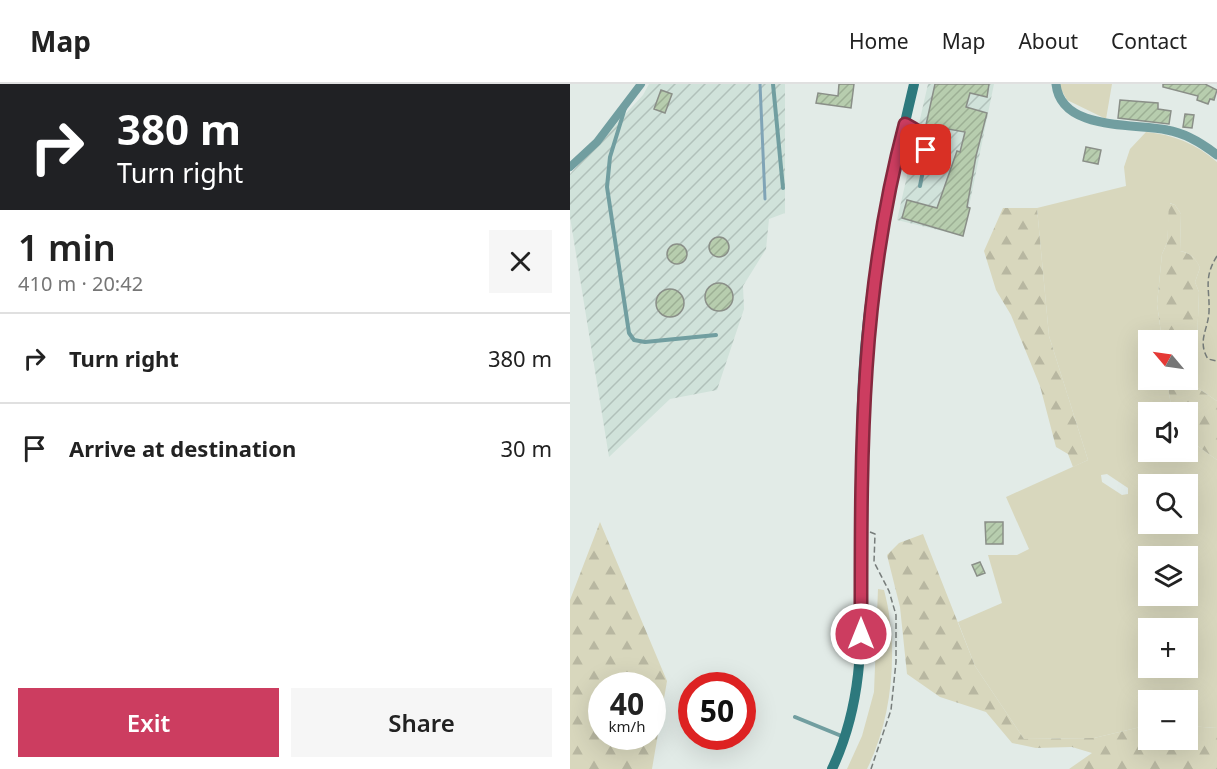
<!DOCTYPE html>
<meta charset="utf-8">
<style>
body{margin:0;font-family:"Noto Sans",sans-serif;background:#f6f6f6;color:#222;height:100vh;display:flex;flex-direction:column;font-size:22px;white-space:nowrap}
*{box-sizing:border-box;margin:0}
p{font-size:20px;color:#767676}
.icon{flex:none;width:33px;height:33px;fill:none;stroke:currentColor;stroke-width:2;stroke-linecap:round;stroke-linejoin:round}
.map{position:relative;flex:1;overflow:hidden}
.sheet{display:flex;flex-direction:column;background:#fff;width:570px}
.sheet>*{flex:none}
.hud{background:#202124;color:#fff;overflow:hidden}
.needle{width:39px;rotate:299deg}
.fabs{position:absolute;left:568px;top:246px;display:grid;gap:12px}
.fabs a{display:grid;place-items:center;width:60px;height:60px;border-radius:0px;background:#fff;box-shadow:0 6px 24px #0002;font-size:30px}
.speed{position:absolute;left:18px;top:588px;display:flex;gap:12px;font-size:30px;font-weight:700;text-align:center}
.speed>*{display:grid;place-content:center;width:78px;height:78px;border-radius:50%;background:#fff;box-shadow:0 6px 24px #0002;line-height:1}
.speed small{font-size:15px;font-weight:400}
.speed .limit{border:9px solid #d22;background:#fff;color:#111}
.pin{position:absolute;display:grid;place-items:center;width:51px;height:51px;color:#fff;margin:-26px;border-radius:12px;box-shadow:0 3px 9px #0006}
.me{position:absolute;width:66px;margin:-33px;rotate:0deg;stroke-linejoin:round;filter:drop-shadow(0 0 4px #0008)}
.turn{display:flex;align-items:center;gap:21px;height:126px;padding:0 18px;font-size:27px}
.turn .icon{width:78px;height:78px;stroke-width:2.5}
.turn b{display:block;font-size:42px;line-height:51px}
.round{display:grid;place-items:center;flex:none;width:63px;height:63px;border-radius:0px;background:#f6f6f6}
.overview{display:flex;align-items:center;justify-content:space-between;height:102px;padding:0 18px}
h1{font-size:36px;font-weight:600;line-height:45px}
.cta{display:flex;gap:12px;margin-top:auto;padding:12px 18px}
.cta a{flex:1;height:69px;border-radius:0px;background:#cc3d60;color:#fff;font-size:24px;font-weight:600;line-height:69px;text-align:center}
.cta a+a{background:#f6f6f6;color:#222}
ul{padding:0;list-style:none}
li{display:flex;align-items:center;gap:18px;height:90px;padding:0 18px;border-top:2px solid #e0e0e0}
li div{flex:1}
li b{display:block;font-size:22px}
li em{font-style:normal}
header{display:flex;align-items:center;gap:36px;box-sizing:border-box;height:84px;padding:0 30px;background:#fff;border-bottom:2px solid #e0e0e0}
header strong{font-size:28px}
nav{display:flex;gap:33px;margin-inline-start:auto;font-size:21px}
main{display:flex;flex:1;min-height:0}
.map>svg:first-child{display:block}
</style>
<header>
<strong>Map</strong>
<nav><a>Home</a><a>Map</a><a>About</a><a>Contact</a></nav>
</header>
<main>
<section class="sheet">
<div class="hud">
<div class="turn"><svg class="icon" aria-label="right" viewBox="0 0 24 24"><path d="M7 20v-9h11M14 6l5 5-5 5"/></svg><div><b>380 m</b>Turn right</div></div>
</div>
<div class="overview"><div><h1>1 min</h1><p>410 m · 20:42</p></div><a class="round"><svg class="icon" aria-label="close" viewBox="0 0 24 24"><path d="M6 6l12 12M18 6L6 18"/></svg></a></div>
<ul>
<li><svg class="icon" aria-label="right" viewBox="0 0 24 24"><path d="M7 20v-9h11M14 6l5 5-5 5"/></svg><div><b>Turn right</b></div><em>380 m</em></li>
<li><svg class="icon" aria-label="arrive" viewBox="0 0 24 24"><path d="M6 21V4h12l-3 4 3 4H6"/></svg><div><b>Arrive at destination</b></div><em>30 m</em></li>
</ul>
<div class="cta"><a>Exit</a><a>Share</a></div>
</section>
<div class="map">
<svg width="647" height="685" viewBox="0 0 647 685">
<defs>
<pattern id="industrial-furrows" width="10" height="10" patternUnits="userSpaceOnUse" patternTransform="scale(1.5)"><rect width="10" height="10" fill="#d0e2da"/><path d="M-1 1l2-2M0 10L10 0M9 11l2-2" fill="none" stroke="#b1c1ba"/></pattern>
<pattern id="forest-firs" width="22" height="20" patternUnits="userSpaceOnUse" patternTransform="scale(1.5)"><rect width="22" height="20" fill="#d8d7bd"/><path d="M5 1l3.5 6h-7zM16 11l3.5 6h-7z" fill="#b8b7a1"/></pattern>
<pattern id="building-hatch" width="6" height="6" patternUnits="userSpaceOnUse" patternTransform="scale(1.5)"><rect width="6" height="6" fill="#b7cdae"/><path d="M-1 1l2-2M0 6l6-6M5 7l2-2" fill="none" stroke="#9caf94"/></pattern>
</defs>
<rect width="100%" height="100%" fill="#e2ebe7"/>
<path fill="url(#industrial-furrows)" d="M 79,0 L 215,0 L 215,129 L 199,135 L 196,165 L 173,202 L 174,225 L 147,306 L 100,315 L 39,373 L 0,133 L 0,90 L 73,11 Z
M 358,0 L 424,0 L 393,152 L 327,136 Z"/>
<path fill="#d8d7bd" fill-rule="evenodd" d="M 488,0 L 542,0 L 536,35 L 497,16 Z
M 576,48 C 602,50 627,60 647,78 L 647,317 L 616,296 L 618,296 L 618,266 L 627,258 L 629,208 L 625,198 L 630,184 C 626,175 621,169 610,167 L 611,130 L 605,121 L 600,119 L 597,159 L 592,170 L 587,220 L 592,256 L 579,256 L 579,296 L 597,296 L 602,328 L 579,328 L 579,368 L 618,368 L 618,355 L 647,376 L 647,644 L 618,642 L 618,616 L 579,616 L 579,641 L 524,654 L 454,655 L 405,582 L 388,538 L 432,519 L 418,471 L 447,471 L 459,465 L 436,413 L 518,376 L 479,252 L 467,124 L 556,102 L 554,83 L 560,65 ZM 537,390 L 558,404 L 558,410 L 552,411 L 532,398 L 531,391 ZM 579,400 L 618,400 L 618,440 L 599,440 L 591,443 L 579,440 ZM 579,472 L 618,472 L 618,512 L 579,512 ZM 579,544 L 618,544 L 618,584 L 579,584 Z
M 308,505 L 314,506 C 329,562 323,633 297,685 L 277,685 L 292,652 L 304,608 Z"/>
<path fill="url(#forest-firs)" fill-rule="evenodd" d="M 599,119 L 605,121 L 611,130 L 610,167 C 620,169 626,174 630,184 L 625,198 L 629,208 L 627,259 L 618,266 L 618,256 L 592,256 L 587,220 L 592,170 L 597,159 Z
M 433,124 L 467,124 L 479,252 L 518,376 L 503,383 L 498,370 L 486,363 L 470,302 L 441,231 L 426,206 L 414,167 Z
M 597,296 L 616,296 L 647,317 L 647,376 L 618,355 L 618,328 L 602,328 Z
M 30,438 L 97,597 L 82,685 L 0,685 L 0,516 ZM 32,602 L 82,602 L 82,652 L 32,652 Z
M 353,450 L 405,582 L 454,655 L 524,654 L 579,641 L 579,656 L 618,656 L 618,642 L 647,644 L 647,685 L 499,685 L 522,669 L 502,663 L 466,664 L 442,659 L 416,628 L 370,613 L 337,590 L 330,523 L 317,471 L 329,459 Z"/>
<g fill="none" stroke-linecap="round" stroke-linejoin="round">
<path stroke="#80a4b6" stroke-width="3" d="M 190,0 L 195,115"/>
</g>
<path fill="url(#building-hatch)" stroke="#8a8f88" stroke-width="1.5" d="M 269,0 L 284,0 L 281,24 L 246,19 L 248,9 L 268,12 Z
M 365,0 L 419,0 L 417,13 L 400,9 L 396,23 L 417,29 L 406,72 L 397,123 L 400,124 L 393,152 L 332,134 L 337,116 L 367,124 L 387,67 L 390,68 L 395,48 L 356,41 Z
M 593,0 L 635,0 L 647,6 L 644,16 L 640,15 L 638,20 L 627,16 L 628,12 L 593,3 Z
M 91,6 L 102,10 L 95,29 L 84,25 Z
M 550,16 L 588,19 L 588,25 L 601,27 L 599,40 L 548,34 Z
M 615,30 L 624,31 L 622,44 L 613,43 Z
M 516,63 L 531,66 L 528,80 L 513,77 Z
M139 163a10 10 0 1 1 20 0a10 10 0 1 1-20 0Z
M97 170a10 10 0 1 1 20 0a10 10 0 1 1-20 0Z
M135 213a14 14 0 1 1 28 0a14 14 0 1 1-28 0Z
M86 219a14 14 0 1 1 28 0a14 14 0 1 1-28 0Z
M 415,438 L 433,438 L 433,460 L 416,460 Z
M 410,478 L 415,489 L 407,492 L 402,481 Z"/>
<g fill="none" stroke-linecap="round" stroke-linejoin="round">
<path stroke="#767c7a" stroke-width="1.5" stroke-dasharray="6 3" stroke-linecap="butt" d="M 647,172 C 633,194 640,205 639,228 C 638,246 627,257 638,275 L 647,277
M 300,448 L 305,450 L 304,478 L 319,507 L 326,531 L 326,578 L 321,626 L 301,685"/>
<path stroke="#719ea0" stroke-width="4" d="M 203,0 L 213,104
M 55,24 L 40,73 L 37,103 L 59,249 L 64,256 L 75,258 L 146,251
M 335,40 C 366,57 355,73 350,102
M 225,633 L 274,653"/>
<path stroke="#719ea0" stroke-width="8" d="M 0,83 L 27,58 L 71,0"/>
<path stroke="#719ea0" stroke-width="9" d="M 486,0 C 491,48 566,39 597,46 C 615,49 633,60 647,71"/>
<path stroke="#2d797d" stroke-width="10" d="M 262,685 C 296,613 291,544 291,467 C 290,410 290,352 293,295 C 298,194 321,97 344,0"/>
</g>
<g fill="none" stroke-linecap="round" stroke-linejoin="round">
<g stroke="#85283e" stroke-width="15">
<path id="route" d="M 291,550 C 291,374 289,212 335,40 C 346,46 358,51 356,66"/>
</g>
<use href="#route" stroke="#cc3d60" stroke-width="10"/>
</g>
</svg>
<div class="fabs">
<a><svg class="needle" viewBox="-14 -14 28 28"><path d="M0-13l5 13h-10z" fill="#e53935"/><path d="M0 13l5-13h-10z" fill="#767676"/></svg></a>
<a><svg class="icon" aria-label="sound" viewBox="0 0 24 24"><path d="M4 9h4l5-4v14l-5-4H4zM17 9q2 3 0 6"/></svg></a>
<a><svg class="icon" aria-label="search" viewBox="0 0 24 24"><circle cx="10" cy="10" r="6"/><path d="M15 15l6 6"/></svg></a>
<a><svg class="icon" aria-label="layers" viewBox="0 0 24 24"><path d="M12 4l9 5-9 5-9-5zM3 14l9 5 9-5"/></svg></a>
<a>+</a>
<a>−</a>
</div>
<div class="speed"><div>40<small>km/h</small></div><div class="limit">50</div></div>
<div class="pin" style="left:356px;top:66px;background:#d93025"><svg class="icon" aria-label="arrive" viewBox="0 0 24 24"><path d="M6 21V4h12l-3 4 3 4H6"/></svg></div>
<svg class="me" style="left:291px;top:550px" viewBox="-20 -20 40 40"><circle r="17" fill="#cc3d60" stroke="#fff" stroke-width="3"/><path d="M0-11L8 9 0 5-8 9z" fill="#fff"/></svg>
</div>
</main>
